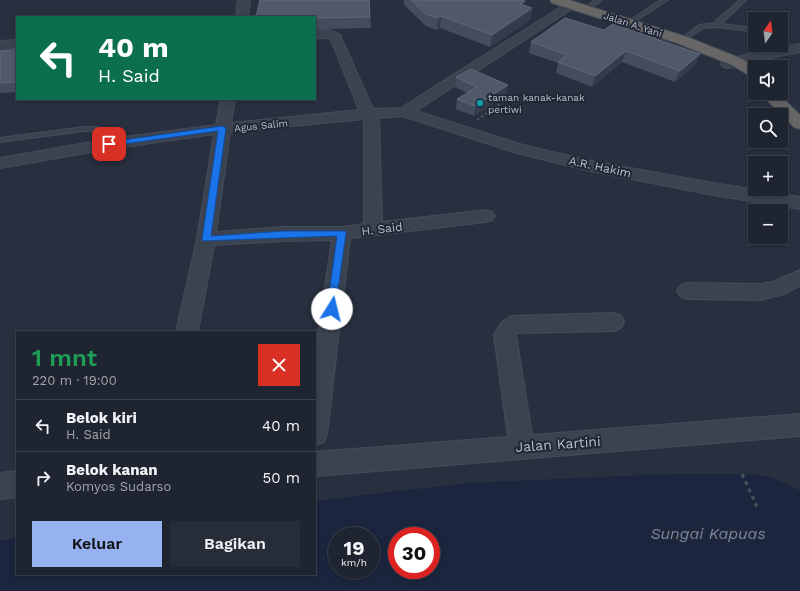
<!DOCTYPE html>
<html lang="id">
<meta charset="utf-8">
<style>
body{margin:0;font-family:"Work Sans",sans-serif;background:#262c38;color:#f1f3f6;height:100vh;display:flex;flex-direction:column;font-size:15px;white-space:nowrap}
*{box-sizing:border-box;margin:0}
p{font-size:13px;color:#a1a4ab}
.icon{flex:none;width:22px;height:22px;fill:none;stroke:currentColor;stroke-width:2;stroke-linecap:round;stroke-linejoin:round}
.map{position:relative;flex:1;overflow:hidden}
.drawer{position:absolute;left:16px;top:331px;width:300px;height:244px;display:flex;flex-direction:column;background:#1e2430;border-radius:0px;box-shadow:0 2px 6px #0003,0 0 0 1px #3c414c}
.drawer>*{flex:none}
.banner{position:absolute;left:16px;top:16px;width:300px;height:84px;border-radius:0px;box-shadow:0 2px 6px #0003,0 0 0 1px #3c414c;background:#0b6e4f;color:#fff;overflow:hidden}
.needle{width:26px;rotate:14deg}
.buttons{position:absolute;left:748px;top:12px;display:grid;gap:8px}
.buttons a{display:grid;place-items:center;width:40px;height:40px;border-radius:0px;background:#1e2430;box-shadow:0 2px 6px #0003,0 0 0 1px #3c414c;font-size:20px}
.speed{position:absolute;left:328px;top:527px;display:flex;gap:8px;font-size:20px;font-weight:700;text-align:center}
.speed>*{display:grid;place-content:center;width:52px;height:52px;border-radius:50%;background:#1e2430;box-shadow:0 2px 6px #0003,0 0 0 1px #3c414c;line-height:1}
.speed small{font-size:10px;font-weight:400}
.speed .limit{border:6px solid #d22;background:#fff;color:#111}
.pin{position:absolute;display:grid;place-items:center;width:34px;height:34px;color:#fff;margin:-17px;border-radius:8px;box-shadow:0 2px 6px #0006}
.me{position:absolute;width:44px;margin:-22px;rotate:9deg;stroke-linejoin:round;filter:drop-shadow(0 0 3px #0008)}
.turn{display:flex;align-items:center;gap:14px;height:84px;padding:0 16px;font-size:18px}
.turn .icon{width:52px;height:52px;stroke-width:2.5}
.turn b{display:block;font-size:28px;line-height:34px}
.round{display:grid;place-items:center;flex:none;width:42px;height:42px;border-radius:0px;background:#262c38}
.overview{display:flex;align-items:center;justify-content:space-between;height:68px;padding:0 16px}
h1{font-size:24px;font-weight:600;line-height:30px;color:#1e9e55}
.button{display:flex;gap:8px;margin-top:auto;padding:8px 16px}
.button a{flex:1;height:46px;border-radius:0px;background:#97b2f1;color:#111;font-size:16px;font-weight:600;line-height:46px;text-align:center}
.button a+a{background:#262c38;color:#f1f3f6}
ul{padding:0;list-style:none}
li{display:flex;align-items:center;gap:12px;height:52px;padding:0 16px;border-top:1px solid #3c414c}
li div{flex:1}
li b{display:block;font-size:15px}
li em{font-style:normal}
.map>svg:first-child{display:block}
</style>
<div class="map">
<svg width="800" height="591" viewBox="0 0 800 591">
<rect width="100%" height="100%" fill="#283040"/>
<path fill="#1b263e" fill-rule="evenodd" d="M 669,474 L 742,474 L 763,476 L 771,477 L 800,490 L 800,591 L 0,591 L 0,541 L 17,537 L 17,574 L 315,574 L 315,501 L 467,483 ZM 337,536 L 371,536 L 371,570 L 337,570 ZM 397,536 L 431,536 L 431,570 L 397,570 Z"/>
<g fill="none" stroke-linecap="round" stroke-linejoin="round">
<g stroke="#464b59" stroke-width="2">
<path id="service" d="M 595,0 L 602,0 L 588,10 L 584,10 L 584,8 Z
M 661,0 L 668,0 L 631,24 L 626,31 L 644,39 L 662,31 L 664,32 L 664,34 L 644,43 L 620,33 L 619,32 L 627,22 Z
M 740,0 L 746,0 L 721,24 L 755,28 L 755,32 L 718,27 L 703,28 L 684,41 L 679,40 L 699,25 L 715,23 L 717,20 Z
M 84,127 L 97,127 L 109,130 L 113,144 L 109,146 L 106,146 L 103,133 L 96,131 L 84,131 L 0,142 L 0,138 Z"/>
</g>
<g stroke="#464b59" stroke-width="2">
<path id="minor" d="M 238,0 L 250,0 L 248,17 L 236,17 Z
M 571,2 L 575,3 L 577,5 L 575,7 L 416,111 L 523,145 L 586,160 L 713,183 L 800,197 L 800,209 L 713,195 L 586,170 L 513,152 L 403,116 L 379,118 L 382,222 L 486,210 L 492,212 L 495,216 L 492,220 L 486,222 L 350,238 L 327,434 L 324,442 L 315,445 L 315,353 L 332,240 L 284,241 L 214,245 L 198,332 L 176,332 L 197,239 L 214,134 L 109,149 L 0,168 L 0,158 L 109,139 L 216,125 L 221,99 L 235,99 L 231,123 L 359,110 L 331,40 L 327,38 L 315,38 L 315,30 L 330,30 L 340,35 L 373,109 L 401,108 L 567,3 ZM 364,119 L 364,224 L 342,227 L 284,227 L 216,232 L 230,132 Z
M 17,40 L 17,48 L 0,49 L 0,41 Z
M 800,44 L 800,52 L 759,60 L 728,68 L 723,67 L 721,64 L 723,61 L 757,52 Z
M 800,270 L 800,286 L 784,294 L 761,300 L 687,299 L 680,296 L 677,291 L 680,286 L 687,283 L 761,284 L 773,282 Z
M 614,313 L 621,316 L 624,322 L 621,328 L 614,331 L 517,333 L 516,335 L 532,435 L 800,414 L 800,436 L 315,476 L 315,452 L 508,437 L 494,335 C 499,326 502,320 512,316 Z
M 17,471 L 17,497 L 0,499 L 0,473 Z"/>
</g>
<g stroke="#474d5a" stroke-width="2">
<path id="trunk" d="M 550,0 L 569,0 L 687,37 L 742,59 L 755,67 L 755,77 L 750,76 L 732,65 L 677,43 L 552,3 Z
M 760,93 L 777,93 L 800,115 L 800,129 L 794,127 Z"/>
</g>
<path stroke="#435559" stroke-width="2" stroke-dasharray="2.5 2.5" stroke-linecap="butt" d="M 477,120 L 503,102"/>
<path stroke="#435559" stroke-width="3" stroke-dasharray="4 4" stroke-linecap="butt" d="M 742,474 L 758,509"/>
<use href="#service" fill="#3c4350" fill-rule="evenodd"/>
<use href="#minor" fill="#3c4350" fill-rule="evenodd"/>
<use href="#trunk" fill="#686765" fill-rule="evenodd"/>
</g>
<path fill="#434d5e" d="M 369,0 L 371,28 L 315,29 L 315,17 Z
M 404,0 L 523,0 L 525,6 L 532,8 L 530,20 L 490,47 L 440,28 L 437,30 L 426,26 L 404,5 Z
M 604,30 L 695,65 L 675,82 L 622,62 L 592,87 L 556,73 L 558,63 L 529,53 L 531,42 Z
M 17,48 L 17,92 L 0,93 L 0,51 L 14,50 Z
M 456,77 L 508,85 L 506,95 L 474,116 L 456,109 L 457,99 L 467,93 L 455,87 Z"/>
<path fill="#333c4d" d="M 525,1 L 523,12 L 520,4 Z
M 532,8 L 530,20 L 490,47 L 492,35 Z
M 441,16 L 440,28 L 437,30 L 438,18 Z
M 626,51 L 622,62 L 592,87 L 595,76 Z
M 700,54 L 695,65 L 675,82 L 680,71 Z
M 508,85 L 506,95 L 474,116 L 475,106 Z"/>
<path fill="#50596a" stroke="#606979" d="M 260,0 L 369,0 L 370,17 L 315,18 L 315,17 L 256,17 Z
M 411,0 L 523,0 L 525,1 L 520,4 L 532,8 L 492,35 L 441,16 L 438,18 L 426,14 Z
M 565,18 L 604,30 L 613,24 L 700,54 L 680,71 L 626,51 L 595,76 L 558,62 L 567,55 L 531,42 Z
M 15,48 L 17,48 L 17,82 L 0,83 L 0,51 L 14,50 Z
M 471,69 L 508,85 L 475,106 L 457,99 L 477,87 L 456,77 Z"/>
<path fill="#1a73e8" stroke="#114b97" d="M 222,126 L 226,128 L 211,236 L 284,231 L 345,231 L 346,233 L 335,312 L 328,312 L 327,309 L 337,236 L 203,241 L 202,239 L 218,131 L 109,146 L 105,144 L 109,142 Z"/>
<circle fill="#0f9aa8" stroke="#212735" stroke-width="1.5" cx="480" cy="103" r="4"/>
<g text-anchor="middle" stroke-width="4" stroke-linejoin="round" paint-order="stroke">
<g font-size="10" fill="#b9beca" stroke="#212735">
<text transform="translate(633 24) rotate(18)" y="4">Jalan A. Yani</text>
<text transform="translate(261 125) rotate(-6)" y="4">Agus Salim</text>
</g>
<g font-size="10" fill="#b9beca" stroke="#212735" text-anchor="start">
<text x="488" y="101">taman kanak-kanak<tspan x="488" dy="12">pertiwi</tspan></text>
</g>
<g font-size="12" fill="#b9beca" stroke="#212735">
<text transform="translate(600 167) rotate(12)" y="4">A.R. Hakim</text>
<text transform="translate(382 229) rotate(-7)" y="4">H. Said</text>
</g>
<g font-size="14" fill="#b9beca" stroke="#212735">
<text transform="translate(558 444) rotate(-4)" y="5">Jalan Kartini</text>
</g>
<g font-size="16" font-style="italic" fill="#7586a6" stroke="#212735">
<text x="708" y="539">Sungai Kapuas</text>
</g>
</g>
</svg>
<div class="buttons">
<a><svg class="needle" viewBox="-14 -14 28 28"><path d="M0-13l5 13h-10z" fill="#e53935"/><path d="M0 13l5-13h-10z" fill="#a1a4ab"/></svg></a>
<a><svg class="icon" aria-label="sound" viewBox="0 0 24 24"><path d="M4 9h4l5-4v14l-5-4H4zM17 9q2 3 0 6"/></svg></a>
<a><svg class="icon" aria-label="search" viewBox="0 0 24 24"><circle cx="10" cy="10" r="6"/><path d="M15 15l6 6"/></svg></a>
<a>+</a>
<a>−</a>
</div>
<div class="speed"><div>19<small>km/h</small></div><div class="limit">30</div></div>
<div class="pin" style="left:109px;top:144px;background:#d93025"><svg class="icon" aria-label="arrive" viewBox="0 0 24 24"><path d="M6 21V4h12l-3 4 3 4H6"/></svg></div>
<svg class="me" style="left:332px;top:309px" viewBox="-20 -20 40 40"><circle r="19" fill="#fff"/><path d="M0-13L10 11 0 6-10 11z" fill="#1a73e8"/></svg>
<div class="banner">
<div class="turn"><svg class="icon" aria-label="left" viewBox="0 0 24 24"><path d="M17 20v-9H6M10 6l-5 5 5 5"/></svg><div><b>40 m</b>H. Said</div></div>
</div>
<section class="drawer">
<div class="overview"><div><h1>1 mnt</h1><p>220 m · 19:00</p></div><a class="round" style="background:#d93025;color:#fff"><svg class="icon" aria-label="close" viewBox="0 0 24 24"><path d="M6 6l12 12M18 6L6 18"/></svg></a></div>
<ul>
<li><svg class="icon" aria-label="left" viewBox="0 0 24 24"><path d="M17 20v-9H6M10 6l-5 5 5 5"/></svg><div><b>Belok kiri</b><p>H. Said</p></div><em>40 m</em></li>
<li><svg class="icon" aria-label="right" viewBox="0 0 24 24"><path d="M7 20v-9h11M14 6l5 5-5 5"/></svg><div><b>Belok kanan</b><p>Komyos Sudarso</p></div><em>50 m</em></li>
</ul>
<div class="button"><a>Keluar</a><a>Bagikan</a></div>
</section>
</div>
